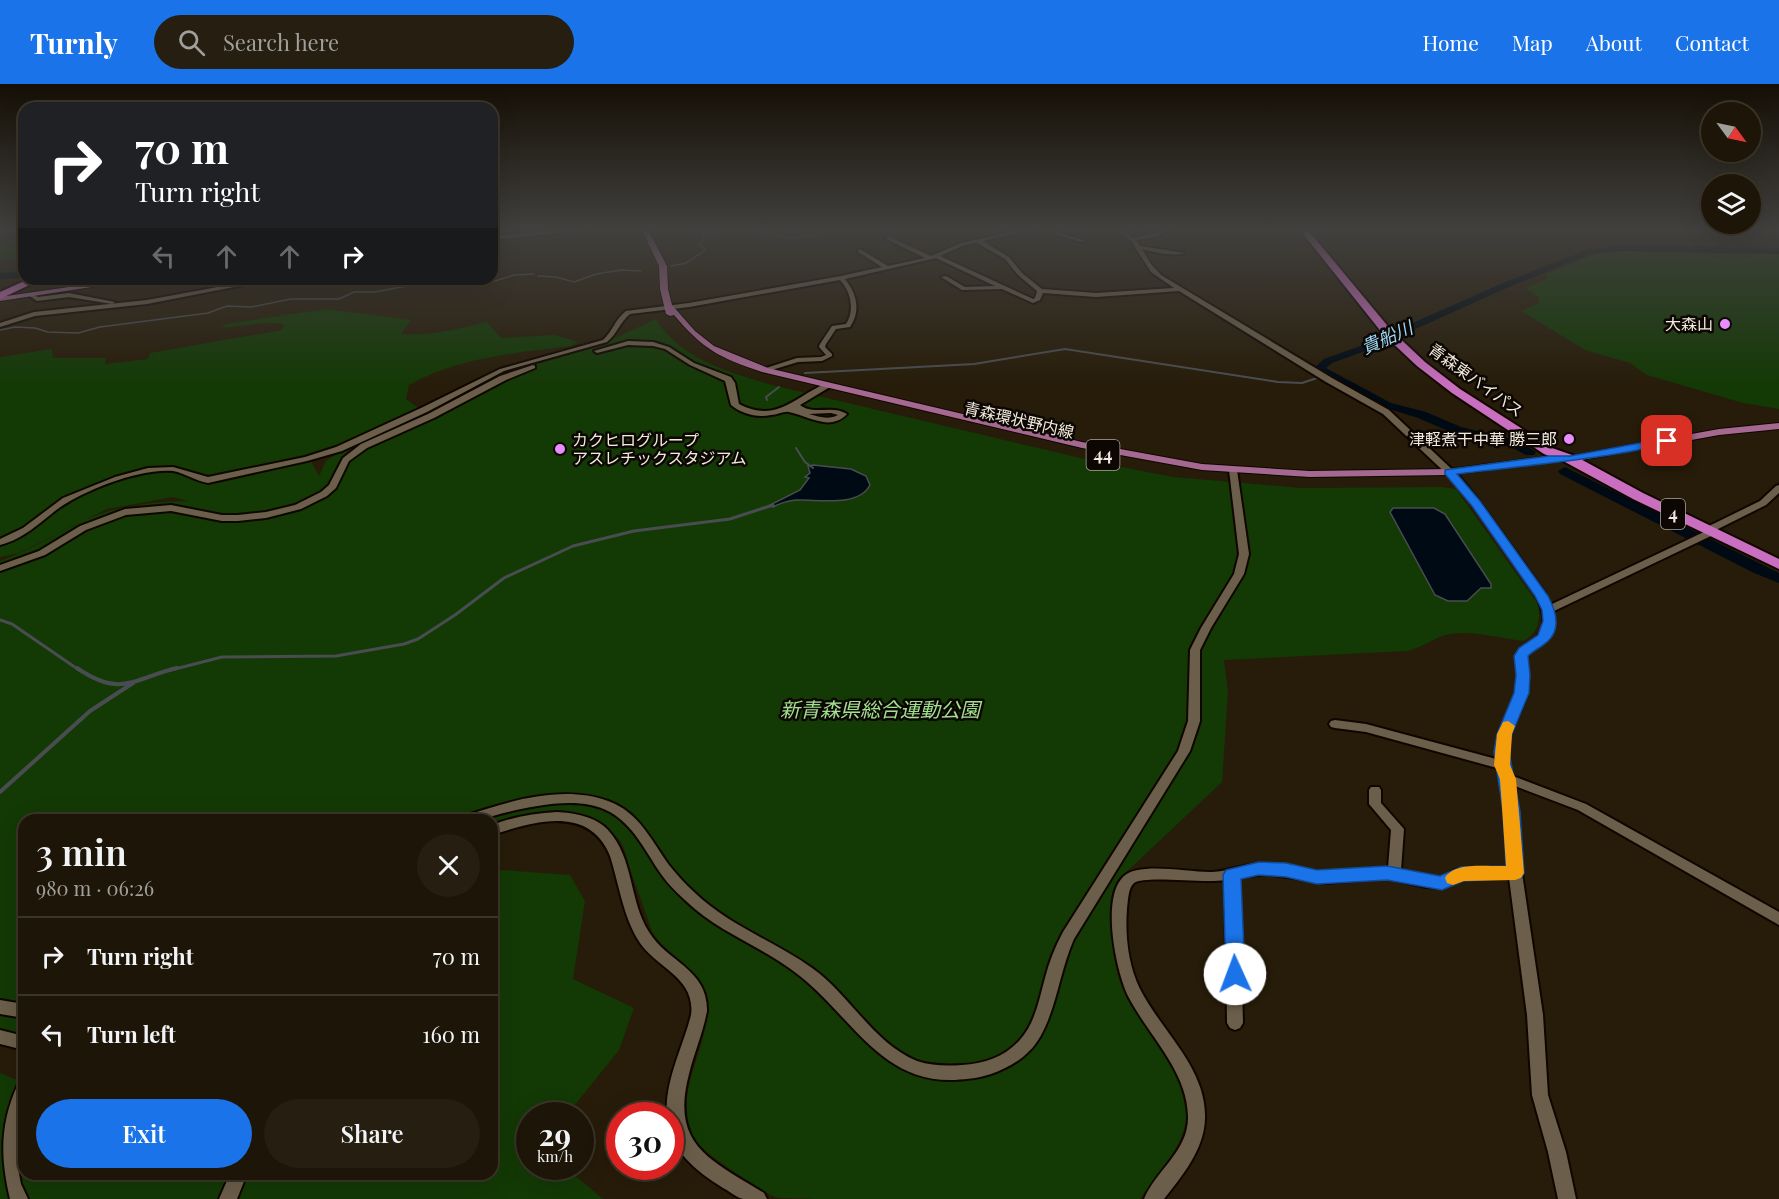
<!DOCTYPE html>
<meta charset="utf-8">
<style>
body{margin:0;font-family:"Playfair Display","Noto Sans JP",serif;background:#251e11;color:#f1f3f6;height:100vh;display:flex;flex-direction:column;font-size:22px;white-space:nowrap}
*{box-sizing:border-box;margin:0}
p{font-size:20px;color:#a09f9b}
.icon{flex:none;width:33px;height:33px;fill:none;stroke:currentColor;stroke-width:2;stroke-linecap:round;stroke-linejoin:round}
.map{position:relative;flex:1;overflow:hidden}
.sheet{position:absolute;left:18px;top:730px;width:480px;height:366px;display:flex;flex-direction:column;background:#1d1507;border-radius:18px;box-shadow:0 6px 24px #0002,0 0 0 2px #3b3428}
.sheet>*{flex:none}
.guide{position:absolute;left:18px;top:18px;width:480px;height:183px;border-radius:18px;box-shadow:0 6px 24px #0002,0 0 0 2px #3b3428;background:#202124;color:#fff;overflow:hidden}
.needle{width:39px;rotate:123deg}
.fabs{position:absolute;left:1701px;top:18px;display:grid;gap:12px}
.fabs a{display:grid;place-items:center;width:60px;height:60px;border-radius:50%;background:#1d1507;box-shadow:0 6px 24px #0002,0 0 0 2px #3b3428;font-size:30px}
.speed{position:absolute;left:516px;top:1018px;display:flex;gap:12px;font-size:30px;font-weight:700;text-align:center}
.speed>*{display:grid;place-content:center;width:78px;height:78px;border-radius:50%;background:#1d1507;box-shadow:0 6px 24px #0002,0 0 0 2px #3b3428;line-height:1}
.speed small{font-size:15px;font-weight:400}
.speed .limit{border:9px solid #d22;background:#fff;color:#111}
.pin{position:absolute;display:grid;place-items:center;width:51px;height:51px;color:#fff;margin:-26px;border-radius:12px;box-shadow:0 3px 9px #0006}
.me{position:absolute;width:66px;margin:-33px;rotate:358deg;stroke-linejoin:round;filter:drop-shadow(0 0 4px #0008)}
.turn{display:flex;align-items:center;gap:21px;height:126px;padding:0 18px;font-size:27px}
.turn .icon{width:78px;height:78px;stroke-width:2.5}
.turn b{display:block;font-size:42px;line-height:51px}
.lanes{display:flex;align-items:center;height:57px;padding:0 18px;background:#0003;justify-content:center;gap:30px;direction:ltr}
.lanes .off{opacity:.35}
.round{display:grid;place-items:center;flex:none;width:63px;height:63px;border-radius:32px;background:#251e11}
.head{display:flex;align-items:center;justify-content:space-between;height:102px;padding:0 18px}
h1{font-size:36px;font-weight:600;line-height:45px}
.action{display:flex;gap:12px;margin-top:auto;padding:12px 18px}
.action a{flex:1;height:69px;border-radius:36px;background:#1a73e8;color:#fff;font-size:24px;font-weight:600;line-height:69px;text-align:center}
.action a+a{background:#251e11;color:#f1f3f6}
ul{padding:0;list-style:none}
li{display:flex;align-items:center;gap:18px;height:78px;padding:0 18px;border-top:2px solid #3b3428}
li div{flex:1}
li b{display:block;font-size:22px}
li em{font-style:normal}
header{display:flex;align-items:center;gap:36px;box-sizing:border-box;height:84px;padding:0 30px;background:#1a73e8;color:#fff}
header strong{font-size:28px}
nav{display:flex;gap:33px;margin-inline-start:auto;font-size:21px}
.search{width:420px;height:54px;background:#251e11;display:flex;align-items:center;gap:15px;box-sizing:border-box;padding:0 21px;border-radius:33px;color:#a09f9b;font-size:22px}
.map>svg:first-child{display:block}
</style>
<header>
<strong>Turnly</strong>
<div class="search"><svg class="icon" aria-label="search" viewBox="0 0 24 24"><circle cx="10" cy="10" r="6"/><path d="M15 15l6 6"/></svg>Search here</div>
<nav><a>Home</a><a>Map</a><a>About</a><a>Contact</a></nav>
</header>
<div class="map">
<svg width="1779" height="1115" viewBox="0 0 1779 1115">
<rect width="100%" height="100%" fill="#271c09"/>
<path fill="#133905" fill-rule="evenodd" d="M 24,156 L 24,175 L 0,176 L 0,158 Z
M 1628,165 L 1779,169 L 1779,325 L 1743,319 L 1647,291 L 1630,279 L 1585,266 L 1521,227 L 1539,219 L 1539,214 L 1526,204 L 1548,194 L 1546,190 L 1601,168 Z
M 326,225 L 411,236 L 401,250 C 431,252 458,245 487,238 L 501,254 L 555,251 L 578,258 L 571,262 C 516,269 459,273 409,301 L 406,315 L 424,328 L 503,287 L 596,263 L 656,235 C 681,276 729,288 772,301 L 1106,380 L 1173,393 L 1301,404 L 1442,403 L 1456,405 L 1538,520 C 1541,537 1538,550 1523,557 C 1498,554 1467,544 1442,552 C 1430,557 1420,564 1407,567 L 1224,576 L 1228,608 L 1222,698 L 1118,796 C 1113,808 1113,822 1113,836 C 1112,858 1113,882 1122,903 C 1139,944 1196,993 1185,1041 C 1179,1068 1155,1093 1140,1115 C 1046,1115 952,1115 859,1115 C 843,1115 788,1115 777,1114 C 762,1108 700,1067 693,1054 C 668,1002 723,951 702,904 C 690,877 668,872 652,848 C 645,826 637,804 629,783 C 627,775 625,764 620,757 C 590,717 532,726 492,740 L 492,736 L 24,736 L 24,950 L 0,946 L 0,477 C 35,465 63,444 97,431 C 127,420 158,418 188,417 L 173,413 L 107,425 L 19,469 L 0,473 L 0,273 L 52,265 L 53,274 L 106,274 L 105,280 L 148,275 L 150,269 L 282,246 L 284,240 L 266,239 L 222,244 L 226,240 ZM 352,361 L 326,377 L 319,392 L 311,377 L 331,363 Z
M 502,786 L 570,791 L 585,817 L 573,895 L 634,924 L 619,966 L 566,1032 L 530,1032 L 530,1083 L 565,1083 L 603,1115 L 0,1115 L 0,989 L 24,999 L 24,1090 L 492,1090 L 492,790 Z"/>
<path fill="#000a14" stroke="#494d51" stroke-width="1.5" d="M 813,381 L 851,385 L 866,392 L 870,401 C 858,424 817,415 796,416 C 788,417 780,419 773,423 L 770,421 L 800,406 L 809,394 L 805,393 L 810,389 L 808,382 Z
M 1393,424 L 1434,424 L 1445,430 L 1491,500 L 1491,504 L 1481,504 L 1467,517 L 1448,517 L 1435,511 L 1390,428 Z"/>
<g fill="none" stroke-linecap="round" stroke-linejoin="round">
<path stroke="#494d51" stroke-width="1.5" d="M 749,146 L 772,149
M 856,146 L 866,146
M 876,146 L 886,146
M 776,150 L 789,154 L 823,150 L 826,146
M 671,182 L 686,179 L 704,167 L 705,165 L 699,161 L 704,155 L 702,152 L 727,146
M 538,192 L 556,193 L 574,198 L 596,190 L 621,186 L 641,187
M 0,246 L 15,243 L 35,244 L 48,248 L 78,249 L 100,243 L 208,229 L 227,222 L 251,223 L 291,215 L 339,215 L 354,208 L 375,208 L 422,199 L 462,200 L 476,196 L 489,199 L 514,191 L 534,190"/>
<path stroke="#494d51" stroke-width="2" d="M 805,289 L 974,280 L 1065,265 L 1278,298 L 1302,299 L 1317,294
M 767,316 L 766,313 L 779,303
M 796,364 L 805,378 L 813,384"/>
<path stroke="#494d51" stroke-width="3" d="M 0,536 L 12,540 L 79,586
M 171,586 L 222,573 L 336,572 L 404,560 L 418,555 L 455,531 L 504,494 L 573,462 L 634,447 L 730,435 L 773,421"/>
<path stroke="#494d51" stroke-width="4" d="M 77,584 C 121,614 132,595 177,584
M 0,708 L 90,627 L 133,599"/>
<path fill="#000a14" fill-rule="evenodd" d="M 1621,161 L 1779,164 L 1779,170 L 1621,167 L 1591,170 L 1509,203 L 1371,265 L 1332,279 L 1326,284 L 1391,319 L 1426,328 L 1461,343 L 1519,357 L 1536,368 L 1534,371 L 1526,371 L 1511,363 L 1453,349 L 1418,334 L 1383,323 L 1313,285 L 1324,275 L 1363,261 L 1503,199 L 1586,166 Z
M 24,188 L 24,194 L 0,195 L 0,189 Z
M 1565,383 L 1779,489 L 1779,499 L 1754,489 L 1560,390 L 1558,387 Z"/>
<g stroke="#100600" stroke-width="4">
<path id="minor" d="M 567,146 L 589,146 L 492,156 L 492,152 Z
M 1020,146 L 1031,146 L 983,157 L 1009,173 L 1022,189 L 1042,205 L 1096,209 L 1174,204 L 1151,188 L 1131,157 L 1117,146 L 1124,146 L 1133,154 C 1145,152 1158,146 1170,146 L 1155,153 L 1136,156 L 1140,162 L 1184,169 C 1171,173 1155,168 1142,165 L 1151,180 L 1161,191 L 1332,294 L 1389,326 L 1459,392 L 1479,417 L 1545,509 L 1550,521 L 1706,447 L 1709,442 L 1760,417 L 1776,402 L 1779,401 L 1779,409 L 1766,421 L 1716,446 L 1713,451 L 1552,528 C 1557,553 1541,557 1526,572 C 1528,584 1530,598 1527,610 C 1518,640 1498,659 1513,692 L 1586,720 L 1779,828 L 1779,841 L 1578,726 L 1515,702 L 1522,789 L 1543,931 L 1548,1011 L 1566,1068 L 1576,1115 L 1558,1115 L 1548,1068 L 1532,1011 L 1527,931 L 1509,794 L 1466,794 L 1440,804 L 1426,803 L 1386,794 L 1327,799 L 1267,790 L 1239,793 L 1243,939 L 1240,944 L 1235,946 L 1230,944 L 1227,939 L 1225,796 C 1205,800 1146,791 1134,799 C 1128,804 1128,817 1127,825 C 1125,851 1128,881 1140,905 C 1161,947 1207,984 1205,1035 C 1204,1066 1182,1092 1164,1115 L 1144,1115 C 1156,1086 1189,1067 1188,1032 C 1187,986 1148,951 1128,912 C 1116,887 1101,815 1123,793 C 1139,777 1190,789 1212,788 C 1230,787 1247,779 1266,780 C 1287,780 1308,788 1329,788 C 1349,788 1368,783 1388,784 L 1391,746 L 1369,720 L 1369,706 L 1371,703 L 1379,703 L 1381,706 L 1381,719 L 1404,745 L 1401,786 L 1426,793 L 1440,794 L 1455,786 L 1466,784 L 1508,784 L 1502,695 L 1497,684 L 1366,648 L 1335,644 L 1331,643 L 1329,640 L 1331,637 L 1335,636 L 1366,640 L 1496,675 L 1498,650 L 1516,609 L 1518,591 L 1516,572 C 1521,565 1527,561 1534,556 C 1549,544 1543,526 1536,511 L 1473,421 L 1453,396 L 1383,330 L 1326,298 L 1179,207 L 1096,213 L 1043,209 L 1040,216 L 1033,219 L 1002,205 L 962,206 L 941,193 L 946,192 L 965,203 L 995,202 L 936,174 L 845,195 C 857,210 861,227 850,243 L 836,245 L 826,260 L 825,263 L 832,270 L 832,272 L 822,277 L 798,278 L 765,288 L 763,287 L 763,285 L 797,274 L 821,273 L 826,271 L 819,263 L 820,260 L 832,242 L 846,240 C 855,226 851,208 840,196 L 689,223 L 630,230 C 620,238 617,250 607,258 L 504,287 L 427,328 L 342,367 L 307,377 L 208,399 C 195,397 185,389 173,387 C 140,384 85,406 59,424 C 39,439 24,455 0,461 L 0,455 L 23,444 L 63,414 L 115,393 L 148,384 L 173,383 L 208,393 L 305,373 L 336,363 L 421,324 L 500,285 L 603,256 C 613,247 615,235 626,227 L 689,219 L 841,192 L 882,183 L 858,168 L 858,166 L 860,165 L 888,182 L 925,174 L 886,155 L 888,152 L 931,172 L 961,159 ZM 977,159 L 1005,175 L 1018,191 L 1037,207 L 1035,214 L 1033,215 L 940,172 L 965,161 Z
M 1042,146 L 1051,146 L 1086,157 L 1081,158 Z
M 262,195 L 275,195 L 147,220 L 35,232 L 0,243 L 0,239 L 34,228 L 147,216 Z
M 31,209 L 38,213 L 69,209 L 115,218 L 112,220 L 69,213 L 37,217 L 28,211 Z
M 628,257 L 653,258 L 669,263 L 694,279 L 731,293 L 735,299 L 739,320 C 777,340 795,312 827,299 L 831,301 L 830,303 L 800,321 C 814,332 832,320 847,330 C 830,348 809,332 789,328 C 784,327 777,331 771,331 C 757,334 742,330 731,321 L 725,297 L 690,281 L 665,265 L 653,262 L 628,261 L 597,269 L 594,267 ZM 831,329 L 838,331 C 829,336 819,333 809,330 Z
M 533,281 L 535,282 L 535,284 L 506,296 L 434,334 L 367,364 L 349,377 L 336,404 L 327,412 L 301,425 L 266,434 L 238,437 L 222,437 L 171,427 L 126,431 L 86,446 L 45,471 L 0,487 L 0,481 L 39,467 L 80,442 L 125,425 L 171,421 L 222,431 L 238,431 L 266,428 L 295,421 L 321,408 L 329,401 L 343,374 L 361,360 L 428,330 L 500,292 Z
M 1230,384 L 1233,384 L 1237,386 L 1249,470 L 1244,490 L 1211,544 L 1200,566 L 1200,637 L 1190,667 L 1074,855 C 1060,886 1057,923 1040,953 C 1029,972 1011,983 991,990 C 979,994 968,995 955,996 C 884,999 854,938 806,897 C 770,865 721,851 686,817 C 676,808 666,798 659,787 C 645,766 633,741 610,728 C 581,712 539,721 508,728 C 491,732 476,738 460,736 L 461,733 C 506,718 562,700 608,717 C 639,728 651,756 669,781 C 677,791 685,800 694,808 C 728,841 774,857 812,884 C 850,911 873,959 917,977 C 932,982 947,982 962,981 C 984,980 1004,973 1019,957 C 1035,940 1039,916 1045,894 C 1049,878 1055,863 1063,848 L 1178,667 L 1188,637 L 1190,566 L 1201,544 L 1234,490 L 1239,470 L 1229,386 Z
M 557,728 C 574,729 595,732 608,746 C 634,774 629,817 649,848 C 667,878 708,885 707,927 C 703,949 694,969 689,990 C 670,1062 711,1076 764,1109 L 767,1115 C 759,1115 751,1115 743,1115 C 737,1114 729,1107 723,1104 C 695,1086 670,1068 670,1032 L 667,1032 C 664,998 683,963 691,931 C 696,894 657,884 640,859 C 623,833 619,800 610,772 C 589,720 533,738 492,751 L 492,741 C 513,733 534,729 557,728 Z
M 0,916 L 24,920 L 24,934 L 0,930 Z
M 0,946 L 24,952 L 24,966 L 0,960 Z
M 24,997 L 24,1024 L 18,1046 L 16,1074 L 21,1100 L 28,1115 L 10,1115 C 0,1073 0,1039 18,1000 Z
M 230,1090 L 247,1090 L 237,1115 L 219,1115 Z"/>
</g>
<g stroke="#100600" stroke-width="2">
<path id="major" d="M 642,146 L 648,146 L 667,182 L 668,205 L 672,221 L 695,247 L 714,262 L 768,284 L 1082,358 L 1202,380 L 1310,387 L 1449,385 L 1549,372 L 1570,372 L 1719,345 L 1779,339 L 1779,345 L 1719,351 L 1570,378 L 1549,378 L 1449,391 L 1310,393 L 1202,386 L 1082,364 L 762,288 C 718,273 704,266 674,231 L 670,232 L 666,230 L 660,205 L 659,182 Z
M 124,195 L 144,195 L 0,217 L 0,213 Z"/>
</g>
<g stroke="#100600" stroke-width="4">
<path id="highway" d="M 1300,146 L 1308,146 L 1391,246 L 1425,278 L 1460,305 L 1552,364 L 1575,372 L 1643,409 L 1779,475 L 1779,485 L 1633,415 L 1565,378 L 1544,370 L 1452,309 L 1417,282 L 1383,250 Z
M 29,195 L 42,195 L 0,215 L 0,208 Z"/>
</g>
<use href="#minor" fill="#6b5e4a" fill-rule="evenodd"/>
<use href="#major" fill="#a46891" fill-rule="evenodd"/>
<use href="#highway" fill="#ca6ec0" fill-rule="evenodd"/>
</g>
<linearGradient id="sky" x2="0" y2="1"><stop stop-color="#150f05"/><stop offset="0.48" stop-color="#41403e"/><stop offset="1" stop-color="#41403e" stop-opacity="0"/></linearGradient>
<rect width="1779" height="302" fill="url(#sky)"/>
<path fill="#1a73e8" stroke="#114b97" stroke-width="1.5" d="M 1667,354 L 1671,355 L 1671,359 C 1600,376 1528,381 1457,390 L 1480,417 L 1548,512 C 1555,525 1562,544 1548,557 C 1542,563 1534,566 1528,572 L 1530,591 L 1529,609 L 1512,650 L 1509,668 L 1520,727 L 1524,789 L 1521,794 L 1463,797 L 1442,806 L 1387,796 L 1317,800 L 1286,793 L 1259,791 L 1241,795 L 1245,890 L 1242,896 L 1235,899 L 1228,896 L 1226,890 L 1223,791 L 1226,786 L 1259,778 L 1286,779 L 1317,786 L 1387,782 L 1440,792 L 1461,783 L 1506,782 L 1503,727 L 1494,668 L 1497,650 L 1514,609 L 1516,591 L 1514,572 L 1519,564 L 1538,551 L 1543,537 L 1542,526 L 1535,512 L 1472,422 L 1445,390 L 1445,386 L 1549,372 L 1570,372 Z"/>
<path fill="#f59e0b" d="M 1508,637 L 1515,642 L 1512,650 L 1510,681 L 1516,695 L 1524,789 L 1521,794 L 1515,796 L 1464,797 L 1453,801 L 1447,799 L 1445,794 C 1454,777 1489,783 1506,782 L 1500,695 L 1494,681 L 1497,650 L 1503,638 Z"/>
<g fill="#e98dfe" stroke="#0c0702" stroke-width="2">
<circle cx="1725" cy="240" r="6"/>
<circle cx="1569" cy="355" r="6"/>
<circle cx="560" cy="365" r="6"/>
</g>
<g text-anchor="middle" stroke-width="5" stroke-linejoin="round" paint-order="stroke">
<g font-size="16" fill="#f2eade" stroke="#0c0702" text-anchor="end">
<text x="1713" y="246">大森山</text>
<text x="1557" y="361">津軽煮干中華 勝三郎</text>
<text x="572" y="362" text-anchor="start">カクヒログループ<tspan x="572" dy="18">アスレチックスタジアム</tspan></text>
</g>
<g font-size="16" fill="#f2eade" stroke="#0c0702">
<text transform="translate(1476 296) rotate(36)" y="6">青森東バイパス</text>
<text transform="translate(1019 336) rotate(13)" y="6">青森環状野内線</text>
</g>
<g font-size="18" font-style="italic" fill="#9ddbfa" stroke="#0c0702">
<text transform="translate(1387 254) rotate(-24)" y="6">貴船川</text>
</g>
<g fill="#0c0702" stroke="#ada69c" stroke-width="1.5">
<rect x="1086.5" y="356" width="33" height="30" rx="4.5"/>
<rect x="1661" y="415" width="24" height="30" rx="4.5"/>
</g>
<g font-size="18" font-weight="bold" fill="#f2eade">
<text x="1103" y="377">44</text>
<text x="1673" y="436">4</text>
</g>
<g font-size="20" font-style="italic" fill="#a0e08f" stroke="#0c0702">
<text x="880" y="633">新青森県総合運動公園</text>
</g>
</g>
</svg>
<div class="fabs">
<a><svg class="needle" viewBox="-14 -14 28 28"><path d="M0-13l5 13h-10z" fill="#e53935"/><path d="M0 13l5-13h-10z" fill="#a09f9b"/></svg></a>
<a><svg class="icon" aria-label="layers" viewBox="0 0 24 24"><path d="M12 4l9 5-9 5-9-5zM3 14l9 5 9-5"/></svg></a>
</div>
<div class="speed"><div>29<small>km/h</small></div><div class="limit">30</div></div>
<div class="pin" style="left:1667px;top:357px;background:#d93025"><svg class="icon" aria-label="arrive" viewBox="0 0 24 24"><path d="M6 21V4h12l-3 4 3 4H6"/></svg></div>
<svg class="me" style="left:1235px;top:890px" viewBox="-20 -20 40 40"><circle r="19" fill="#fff"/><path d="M0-13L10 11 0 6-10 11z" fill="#1a73e8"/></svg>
<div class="guide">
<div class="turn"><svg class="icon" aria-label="right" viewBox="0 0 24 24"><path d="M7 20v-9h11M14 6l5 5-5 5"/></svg><div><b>70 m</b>Turn right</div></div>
<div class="lanes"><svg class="icon off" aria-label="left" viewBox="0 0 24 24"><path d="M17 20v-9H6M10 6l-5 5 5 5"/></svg><svg class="icon off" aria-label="ahead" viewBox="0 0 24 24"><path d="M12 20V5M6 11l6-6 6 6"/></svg><svg class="icon off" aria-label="ahead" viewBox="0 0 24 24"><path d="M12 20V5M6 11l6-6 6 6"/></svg><svg class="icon" aria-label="right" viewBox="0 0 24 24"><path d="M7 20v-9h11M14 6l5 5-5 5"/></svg></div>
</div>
<section class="sheet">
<div class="head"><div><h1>3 min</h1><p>980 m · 06:26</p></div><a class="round"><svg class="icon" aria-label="close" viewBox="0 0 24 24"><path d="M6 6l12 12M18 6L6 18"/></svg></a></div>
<ul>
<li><svg class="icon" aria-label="right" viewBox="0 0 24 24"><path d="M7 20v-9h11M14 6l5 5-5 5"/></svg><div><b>Turn right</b></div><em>70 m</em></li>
<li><svg class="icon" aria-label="left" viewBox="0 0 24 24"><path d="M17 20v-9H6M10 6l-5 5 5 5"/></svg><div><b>Turn left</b></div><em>160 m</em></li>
</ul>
<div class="action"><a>Exit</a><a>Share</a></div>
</section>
</div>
